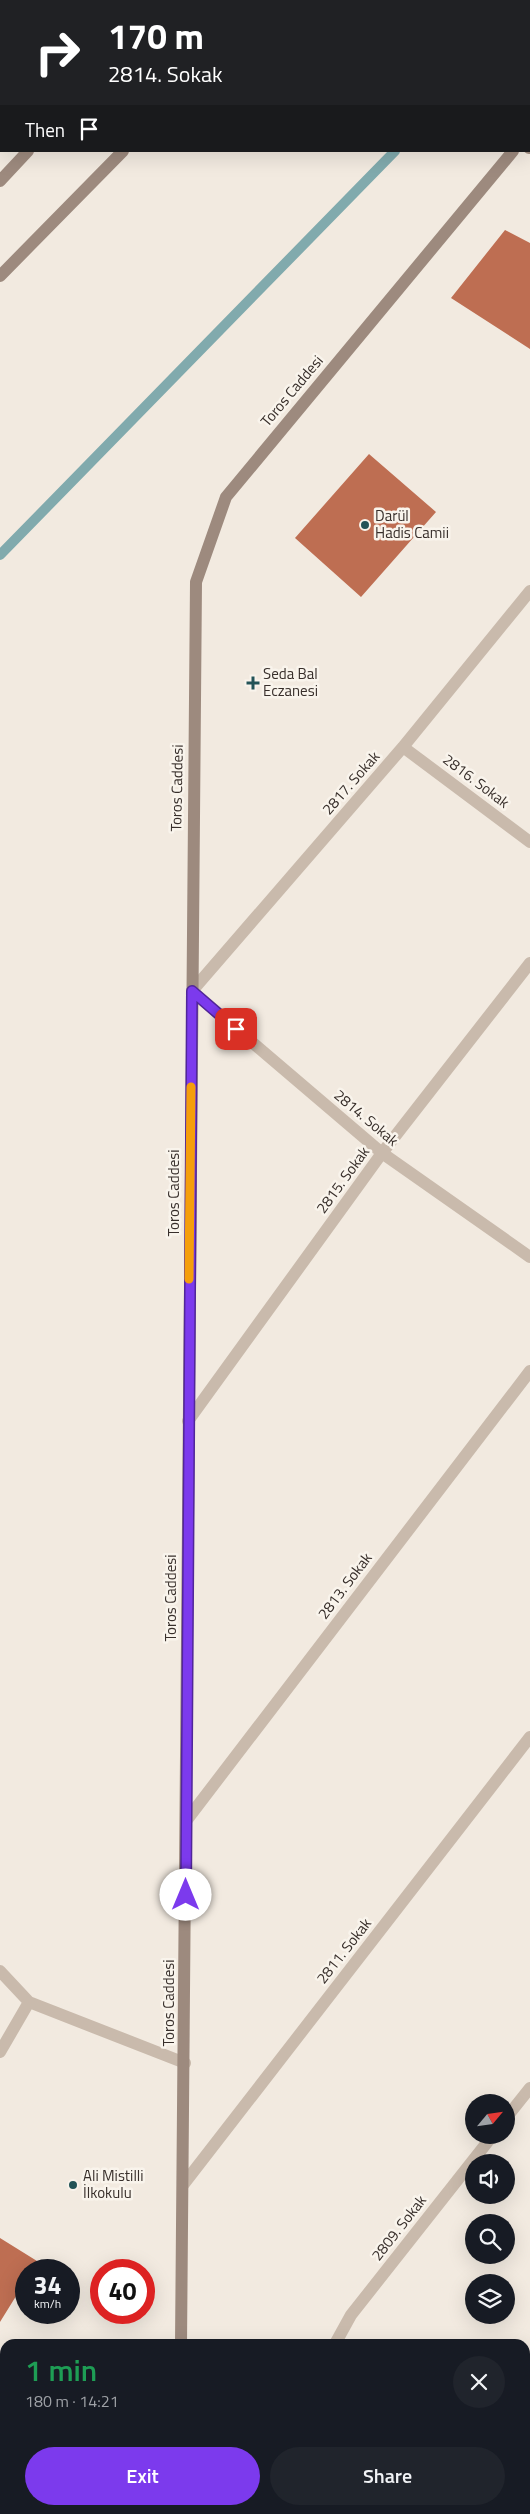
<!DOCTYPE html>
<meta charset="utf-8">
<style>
body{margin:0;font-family:"Titillium Web",sans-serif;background:#20242c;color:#f1f3f6;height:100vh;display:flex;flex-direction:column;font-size:19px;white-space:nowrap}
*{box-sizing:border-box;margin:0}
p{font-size:16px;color:#9ea1a6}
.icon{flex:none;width:28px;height:28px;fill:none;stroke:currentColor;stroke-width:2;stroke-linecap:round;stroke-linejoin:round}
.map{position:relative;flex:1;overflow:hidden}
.drawer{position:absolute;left:0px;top:2339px;width:530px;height:176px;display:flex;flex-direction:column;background:#171b24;border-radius:15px 15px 0 0;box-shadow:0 5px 20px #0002}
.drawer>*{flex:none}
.guide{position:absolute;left:0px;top:0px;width:530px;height:152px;box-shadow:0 5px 20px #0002;background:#202124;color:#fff;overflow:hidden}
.needle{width:32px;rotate:61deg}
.controls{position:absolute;left:465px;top:2094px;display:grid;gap:10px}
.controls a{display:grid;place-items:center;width:50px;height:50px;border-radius:50%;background:#171b24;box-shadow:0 5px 20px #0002;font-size:25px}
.speed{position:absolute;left:15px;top:2259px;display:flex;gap:10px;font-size:25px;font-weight:700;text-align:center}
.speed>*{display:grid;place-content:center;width:65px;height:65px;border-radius:50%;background:#171b24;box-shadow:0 5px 20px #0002;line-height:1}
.speed small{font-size:12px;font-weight:400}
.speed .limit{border:8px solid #d22;background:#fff;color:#111}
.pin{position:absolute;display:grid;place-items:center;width:42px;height:42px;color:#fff;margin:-21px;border-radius:10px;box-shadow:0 2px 8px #0006}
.me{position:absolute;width:55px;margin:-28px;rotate:0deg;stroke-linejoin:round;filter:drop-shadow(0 0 4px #0008)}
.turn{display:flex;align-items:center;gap:18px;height:105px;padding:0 25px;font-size:22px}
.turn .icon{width:65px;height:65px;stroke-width:2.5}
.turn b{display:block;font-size:35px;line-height:42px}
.then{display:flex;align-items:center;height:48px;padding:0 25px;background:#0003;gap:10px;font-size:19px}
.round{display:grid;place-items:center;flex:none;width:52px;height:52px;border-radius:26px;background:#20242c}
.headline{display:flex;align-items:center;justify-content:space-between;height:85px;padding:0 25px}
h1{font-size:30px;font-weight:600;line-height:38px;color:#1e9e55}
.button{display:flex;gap:10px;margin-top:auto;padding:10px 25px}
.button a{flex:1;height:58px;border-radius:30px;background:#7c3aed;color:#fff;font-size:20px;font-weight:600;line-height:58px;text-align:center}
.button a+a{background:#20242c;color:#f1f3f6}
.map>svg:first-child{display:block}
</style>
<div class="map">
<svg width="530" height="2514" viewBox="0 0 530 2514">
<rect width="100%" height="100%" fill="#f2eae0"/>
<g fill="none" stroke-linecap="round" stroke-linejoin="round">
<path stroke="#81aaad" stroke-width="10" d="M 529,15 L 530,14
M 0,555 L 395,151"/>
</g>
<path fill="#be6e52" d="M 505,230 L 530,243 L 530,349 L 451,298 Z
M 369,454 L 436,512 L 361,597 L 295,538 Z
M 0,2238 L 37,2261 L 32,2270 L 26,2270 L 26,2280 L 0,2322 Z"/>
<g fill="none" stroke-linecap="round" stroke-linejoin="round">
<path stroke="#c9baac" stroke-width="12" d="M 530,591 L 403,747 L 192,991 L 382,1153 L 530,1257
M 403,747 L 530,842
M 188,1421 L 382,1153 L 530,963
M 186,1821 L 530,1371
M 0,1971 L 29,2002 L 185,2063
M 0,2052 L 29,2002
M 506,2118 L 530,2088
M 183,2185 L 530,1737
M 335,2344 L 351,2315 L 493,2135
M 0,2487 L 5,2490
M 40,2510 L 47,2514
M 0,2511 L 5,2502
M 228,2514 L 231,2510
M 527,2514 L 530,2508"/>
<path stroke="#9d8a7e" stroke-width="12" d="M 230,0 L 232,1
M 174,1 L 175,0
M 269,1 L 270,0
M 529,134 L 530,132
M 529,148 L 530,148
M 0,181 L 28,151
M 0,276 L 123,151
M 181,2344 L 196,582 L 226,497 L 513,151
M 178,2514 L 178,2510"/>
</g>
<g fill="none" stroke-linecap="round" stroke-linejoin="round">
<g stroke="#51269a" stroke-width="12">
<path id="route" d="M 186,1895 L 192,991 L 236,1029"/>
</g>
<use href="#route" stroke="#7c3aed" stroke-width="9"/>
<path stroke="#f59e0b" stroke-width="9" d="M 189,1279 L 191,1087"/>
</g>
<g fill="#235357" stroke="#f9f4ec" stroke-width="2">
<circle cx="365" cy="525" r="5"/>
<path d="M250.5 675.5h5v5h5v5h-5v5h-5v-5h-5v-5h5z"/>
<circle cx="73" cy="2185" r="5"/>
</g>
<g text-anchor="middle" stroke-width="5" stroke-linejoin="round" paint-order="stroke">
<g font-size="15" fill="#382f2b" stroke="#f9f4ec">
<text transform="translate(292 391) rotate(-50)" y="5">Toros Caddesi</text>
<text transform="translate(476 781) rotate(37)" y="5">2816. Sokak</text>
<text transform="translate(351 783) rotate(-49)" y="5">2817. Sokak</text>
<text transform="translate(177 788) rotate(-89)" y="5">Toros Caddesi</text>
<text transform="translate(366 1118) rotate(40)" y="5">2814. Sokak</text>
<text transform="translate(343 1180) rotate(-54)" y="5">2815. Sokak</text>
<text transform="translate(174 1193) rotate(-90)" y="5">Toros Caddesi</text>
<text transform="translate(345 1586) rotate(-53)" y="5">2813. Sokak</text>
<text transform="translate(171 1598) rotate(-90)" y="5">Toros Caddesi</text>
<text transform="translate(344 1951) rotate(-52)" y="5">2811. Sokak</text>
<text transform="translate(169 2003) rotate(-90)" y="5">Toros Caddesi</text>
<text transform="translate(399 2228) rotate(-52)" y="5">2809. Sokak</text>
</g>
<g font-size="15" fill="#382f2b" stroke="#f9f4ec" text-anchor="start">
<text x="375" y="521">Darül<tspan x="375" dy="17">Hadis Camii</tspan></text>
<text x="263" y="679">Seda Bal<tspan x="263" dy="17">Eczanesi</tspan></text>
<text x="83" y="2181">Ali Mistilli<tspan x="83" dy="17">İlkokulu</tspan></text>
</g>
</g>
</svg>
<div class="controls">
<a><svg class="needle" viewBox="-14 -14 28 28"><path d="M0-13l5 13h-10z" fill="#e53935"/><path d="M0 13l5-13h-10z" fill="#9ea1a6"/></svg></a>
<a><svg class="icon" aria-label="sound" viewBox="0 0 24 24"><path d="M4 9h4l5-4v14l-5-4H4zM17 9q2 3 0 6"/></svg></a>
<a><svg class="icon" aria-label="search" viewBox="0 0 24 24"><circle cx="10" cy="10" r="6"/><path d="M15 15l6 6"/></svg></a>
<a><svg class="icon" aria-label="layers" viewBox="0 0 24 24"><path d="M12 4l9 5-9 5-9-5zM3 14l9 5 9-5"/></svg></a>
</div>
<div class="speed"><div>34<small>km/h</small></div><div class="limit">40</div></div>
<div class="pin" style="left:236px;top:1029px;background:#d93025"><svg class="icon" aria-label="arrive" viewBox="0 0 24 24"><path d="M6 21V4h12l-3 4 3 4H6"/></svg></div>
<svg class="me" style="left:186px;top:1895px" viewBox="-20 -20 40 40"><circle r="19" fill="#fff"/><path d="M0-13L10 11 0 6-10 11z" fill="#7c3aed"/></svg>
<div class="guide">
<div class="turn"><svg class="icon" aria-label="right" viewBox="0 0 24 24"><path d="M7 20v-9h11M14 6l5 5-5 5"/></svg><div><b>170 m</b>2814. Sokak</div></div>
<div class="then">Then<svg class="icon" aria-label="arrive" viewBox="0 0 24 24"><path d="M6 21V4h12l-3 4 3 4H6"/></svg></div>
</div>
<section class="drawer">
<div class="headline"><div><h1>1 min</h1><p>180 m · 14:21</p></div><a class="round"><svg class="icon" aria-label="close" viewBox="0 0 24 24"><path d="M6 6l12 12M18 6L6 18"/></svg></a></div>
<div class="button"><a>Exit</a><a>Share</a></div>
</section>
</div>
